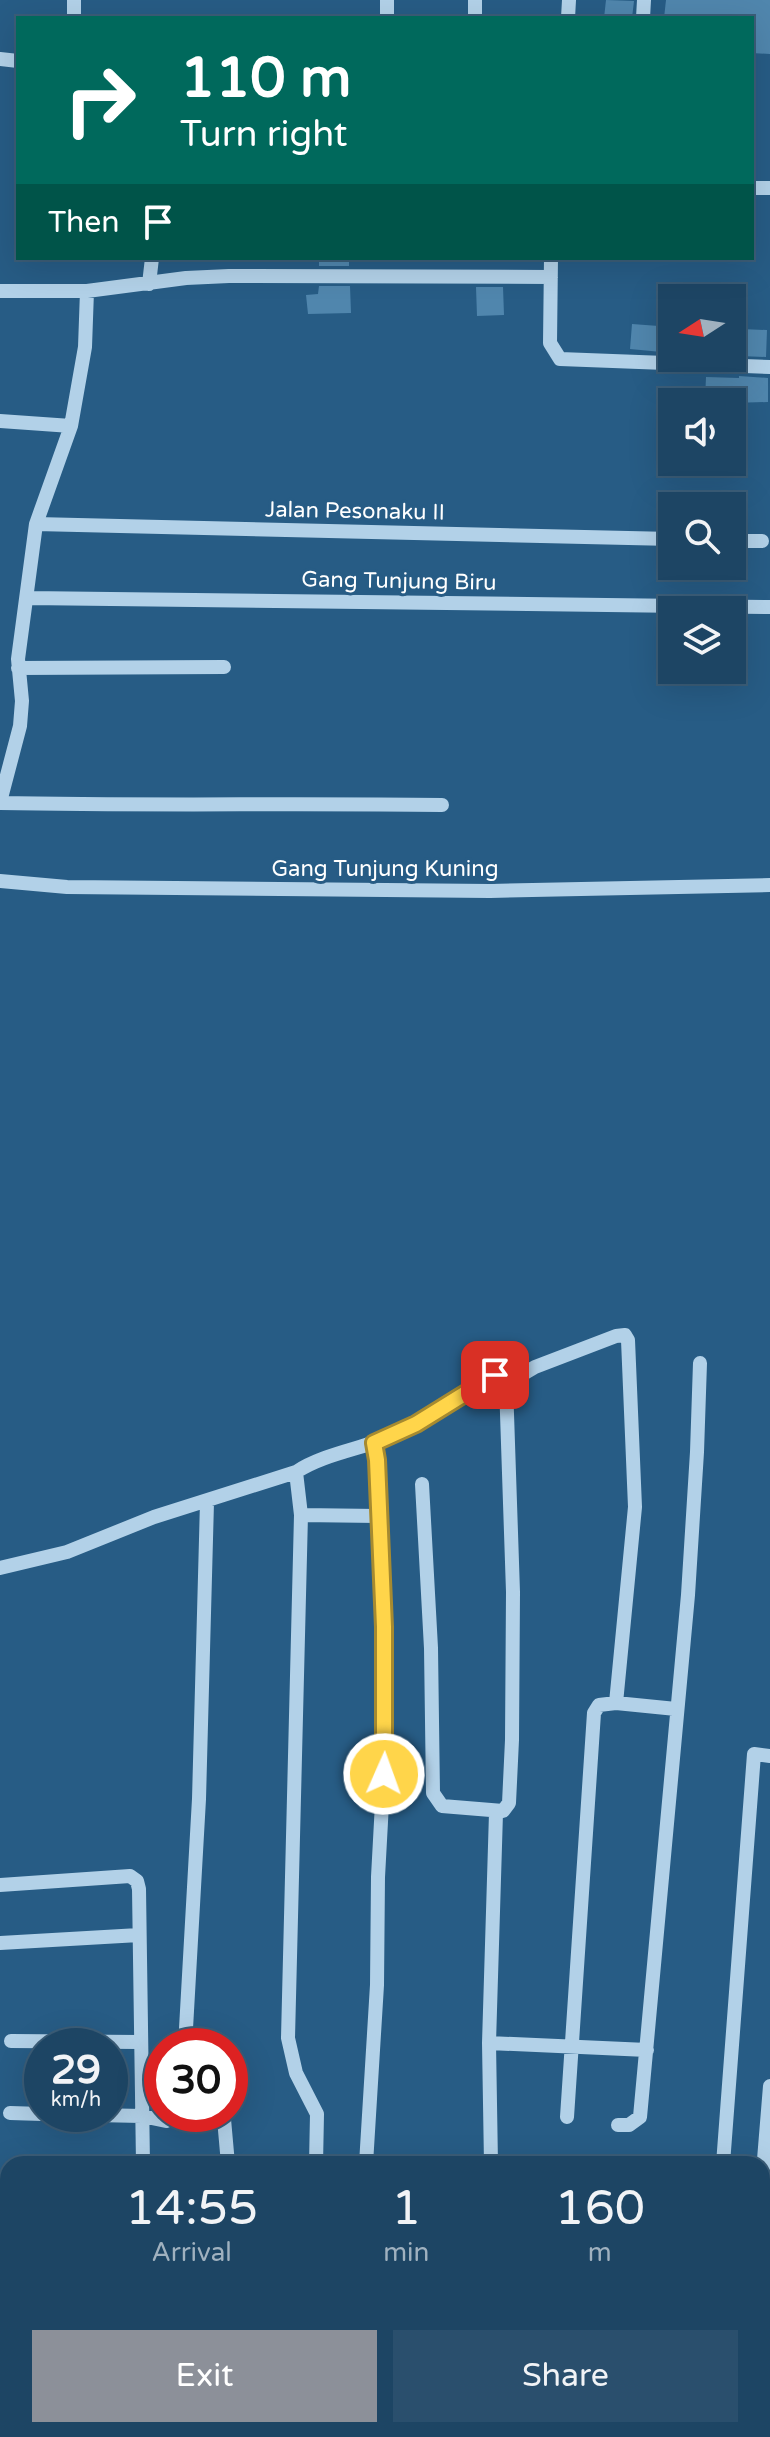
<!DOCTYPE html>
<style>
body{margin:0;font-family:"Varela Round",sans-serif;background:#2a4f6d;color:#f1f3f6;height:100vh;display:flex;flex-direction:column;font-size:30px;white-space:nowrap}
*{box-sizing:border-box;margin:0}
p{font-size:26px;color:#a0b1bf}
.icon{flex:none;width:44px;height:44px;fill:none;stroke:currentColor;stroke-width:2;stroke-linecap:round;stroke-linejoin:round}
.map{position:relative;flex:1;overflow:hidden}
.side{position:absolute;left:0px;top:2156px;width:770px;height:282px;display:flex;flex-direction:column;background:#1d4564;border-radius:24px 24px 0 0;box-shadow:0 8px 32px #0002,0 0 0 2px #3b5d78}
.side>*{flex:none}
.top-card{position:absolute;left:16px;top:16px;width:738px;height:244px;border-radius:0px;box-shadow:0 8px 32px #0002,0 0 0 2px #3b5d78;background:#00695c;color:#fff;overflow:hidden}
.needle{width:52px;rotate:258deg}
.tools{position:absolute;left:658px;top:284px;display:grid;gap:16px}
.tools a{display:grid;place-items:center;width:88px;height:88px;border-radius:0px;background:#1d4564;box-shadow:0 8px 32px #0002,0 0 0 2px #3b5d78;font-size:40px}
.speed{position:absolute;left:24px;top:2028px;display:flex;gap:16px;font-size:40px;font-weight:700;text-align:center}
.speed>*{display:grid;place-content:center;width:104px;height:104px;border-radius:50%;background:#1d4564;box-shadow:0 8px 32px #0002,0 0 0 2px #3b5d78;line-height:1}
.speed small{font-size:20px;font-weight:400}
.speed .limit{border:12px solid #d22;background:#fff;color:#111}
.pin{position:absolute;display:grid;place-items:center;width:68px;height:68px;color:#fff;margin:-34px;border-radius:16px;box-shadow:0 4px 12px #0006}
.me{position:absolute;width:88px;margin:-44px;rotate:2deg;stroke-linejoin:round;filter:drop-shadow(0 0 6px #0008)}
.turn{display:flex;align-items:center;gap:28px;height:168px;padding:0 32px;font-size:36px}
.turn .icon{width:104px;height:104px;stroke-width:2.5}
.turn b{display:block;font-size:56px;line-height:68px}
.then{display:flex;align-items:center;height:76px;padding:0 32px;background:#0003;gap:16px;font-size:30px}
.eta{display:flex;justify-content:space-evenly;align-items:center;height:136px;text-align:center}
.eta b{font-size:48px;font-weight:600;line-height:56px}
.action{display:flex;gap:16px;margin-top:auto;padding:16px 32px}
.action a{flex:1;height:92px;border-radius:0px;background:#8c9099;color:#fff;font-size:32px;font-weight:600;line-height:92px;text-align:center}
.action a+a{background:#2a4f6d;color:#f1f3f6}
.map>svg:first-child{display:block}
</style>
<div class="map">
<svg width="770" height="2437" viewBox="0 0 770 2437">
<rect width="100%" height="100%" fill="#275c85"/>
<path fill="#5086ad" d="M 606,0 L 634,1 L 632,18 L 604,18 Z
M 666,0 L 770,0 L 770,54 L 752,53 L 752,18 L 664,18 Z
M 319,258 L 349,258 L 349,266 L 319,266 Z
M 319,286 L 350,286 L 351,313 L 308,314 L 306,295 L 318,294 Z
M 476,287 L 503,287 L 504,315 L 477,316 Z
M 632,324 L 672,327 L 672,353 L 630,349 Z
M 741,329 L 767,330 L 766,357 L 740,356 Z
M 739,376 L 768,378 L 768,402 L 732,403 L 725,402 L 725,399 L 705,399 L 706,377 L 739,378 Z"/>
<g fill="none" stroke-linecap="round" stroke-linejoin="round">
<path stroke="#b2d1e8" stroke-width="14" d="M 387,0 L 387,18
M 74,18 L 74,0
M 475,18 L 475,0
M 568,18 L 569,0
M 643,18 L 644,0
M 0,59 L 18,61
M 752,188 L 770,188
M 551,258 L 550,343 L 560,359 L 770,367
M 149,284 L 152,258
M 0,291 L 87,291 L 186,278 L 229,276 L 551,277
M 0,421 L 71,426
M 36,524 L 672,539
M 732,541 L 762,541
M 28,598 L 770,607
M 18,668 L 224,667
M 0,802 L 20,726 L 22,701 L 18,659 L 36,524 L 71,426 L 85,347 L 87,291
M 0,803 C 147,806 294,803 442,805
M 0,881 L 67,887 L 490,891 L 770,885
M 506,1384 L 535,1367 L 616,1336 L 625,1335 L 628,1340 L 635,1507 L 616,1703
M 296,1472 L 301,1515 L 288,2038 L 296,2073 L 317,2114 L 316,2164
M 301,1515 L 378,1516
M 0,1568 L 67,1552 L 154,1517 L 296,1472 C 325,1453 363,1449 394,1435 C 429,1419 462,1395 495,1375 L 506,1384 L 513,1592 L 512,1740 L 509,1803 L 503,1811 L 442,1806 L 433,1793 L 431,1648 L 422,1484
M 0,1885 L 130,1876 L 137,1881 L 139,1889 L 143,2164
M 0,1943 L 139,1935
M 11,2041 L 139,2042
M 489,2043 L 647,2050
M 185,2046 L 199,1799 L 207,1502
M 10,2113 L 42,2114
M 49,2114 L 142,2116 L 166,2121 L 182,2114
M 218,2114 L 224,2119 L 228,2164
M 567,2117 L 594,1713 L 599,1705 L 616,1703 L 676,1709
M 618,2125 L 629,2125 L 640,2117 L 688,1595 L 697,1452 L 700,1363
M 491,2161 L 527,2164
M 366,2164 L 377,1985 L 378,1877 L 385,1748 L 384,1627 L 377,1460 L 374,1443
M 491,2164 L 489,2043 L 496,1813
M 723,2164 L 754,1754 L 770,1756
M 762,2184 L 770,2086
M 0,2196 L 8,2196
M 762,2273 L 770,2274
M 0,2300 L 8,2301
M 0,2376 L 8,2376
M 769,2433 L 770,2433
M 7,2437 L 8,2421"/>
</g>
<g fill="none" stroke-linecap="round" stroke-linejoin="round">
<g stroke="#a68a30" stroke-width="20">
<path id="route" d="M 384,1774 L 384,1627 L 377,1460 L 374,1443 L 416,1424 L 495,1375"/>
</g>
<use href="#route" stroke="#ffd54a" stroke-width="14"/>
</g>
<g text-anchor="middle" stroke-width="6" stroke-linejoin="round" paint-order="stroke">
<g font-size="22" fill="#fff" stroke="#275c85">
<text transform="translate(355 510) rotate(1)" y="8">Jalan Pesonaku II</text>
<text transform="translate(399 580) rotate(1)" y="8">Gang Tunjung Biru</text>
<text x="385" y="876">Gang Tunjung Kuning</text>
</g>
</g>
</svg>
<div class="tools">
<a><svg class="needle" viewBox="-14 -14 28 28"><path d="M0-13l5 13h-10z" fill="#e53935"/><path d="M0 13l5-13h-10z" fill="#a0b1bf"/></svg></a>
<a><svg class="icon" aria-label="sound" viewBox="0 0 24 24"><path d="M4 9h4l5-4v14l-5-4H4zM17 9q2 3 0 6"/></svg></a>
<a><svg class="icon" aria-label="search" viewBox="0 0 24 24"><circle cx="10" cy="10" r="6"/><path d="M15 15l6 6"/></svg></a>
<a><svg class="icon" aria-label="layers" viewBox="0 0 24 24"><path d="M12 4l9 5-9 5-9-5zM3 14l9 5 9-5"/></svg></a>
</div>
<div class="speed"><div>29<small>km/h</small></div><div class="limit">30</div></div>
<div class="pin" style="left:495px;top:1375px;background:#d93025"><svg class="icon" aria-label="arrive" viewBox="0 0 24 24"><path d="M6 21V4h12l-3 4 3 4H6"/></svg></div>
<svg class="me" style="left:384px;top:1774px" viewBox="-20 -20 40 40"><circle r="17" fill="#ffd54a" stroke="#fff" stroke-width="3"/><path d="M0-11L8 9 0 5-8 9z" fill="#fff"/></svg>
<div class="top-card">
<div class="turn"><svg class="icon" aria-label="right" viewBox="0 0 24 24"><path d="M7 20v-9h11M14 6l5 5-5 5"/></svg><div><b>110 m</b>Turn right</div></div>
<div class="then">Then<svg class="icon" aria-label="arrive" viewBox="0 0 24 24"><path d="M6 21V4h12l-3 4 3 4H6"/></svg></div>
</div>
<section class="side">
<div class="eta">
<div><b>14:55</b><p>Arrival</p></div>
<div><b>1</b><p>min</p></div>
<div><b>160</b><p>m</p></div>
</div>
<div class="action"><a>Exit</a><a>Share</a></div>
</section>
</div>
